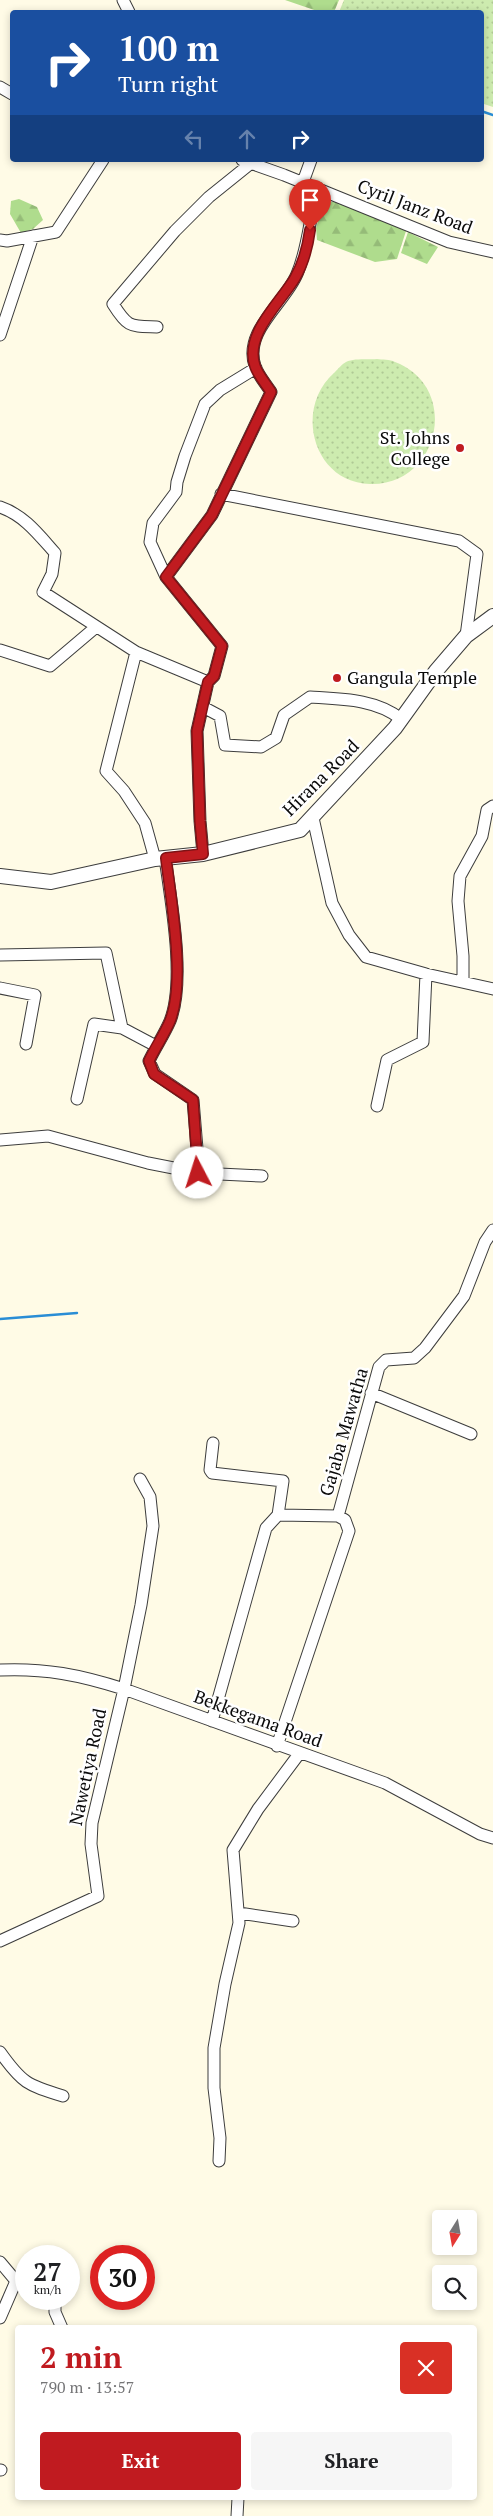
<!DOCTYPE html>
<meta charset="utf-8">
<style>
body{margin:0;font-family:"PT Serif",serif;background:#f6f6f6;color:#202124;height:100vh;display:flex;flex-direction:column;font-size:19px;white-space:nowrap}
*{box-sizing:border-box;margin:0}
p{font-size:16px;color:#757577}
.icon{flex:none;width:28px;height:28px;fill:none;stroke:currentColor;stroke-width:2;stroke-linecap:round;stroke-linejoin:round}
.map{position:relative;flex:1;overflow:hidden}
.drawer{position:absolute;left:15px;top:2325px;width:462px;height:175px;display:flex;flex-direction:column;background:#fff;border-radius:5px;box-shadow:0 2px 8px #0003}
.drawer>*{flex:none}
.banner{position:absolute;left:10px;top:10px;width:474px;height:152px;border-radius:5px;box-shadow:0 2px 8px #0003;background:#1a4fa0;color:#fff;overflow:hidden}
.needle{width:32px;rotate:191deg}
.buttons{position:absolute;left:432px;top:2210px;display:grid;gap:10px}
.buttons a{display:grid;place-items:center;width:45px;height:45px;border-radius:5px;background:#fff;box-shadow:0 2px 8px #0003;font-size:25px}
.speed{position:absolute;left:15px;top:2245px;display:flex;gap:10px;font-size:25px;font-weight:700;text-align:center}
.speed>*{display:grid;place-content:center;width:65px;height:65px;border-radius:50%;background:#fff;box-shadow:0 2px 8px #0003;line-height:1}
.speed small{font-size:12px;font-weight:400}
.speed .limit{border:8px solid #d22;background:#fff;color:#111}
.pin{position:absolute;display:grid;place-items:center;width:42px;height:42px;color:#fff;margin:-51px -21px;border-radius:50% 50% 50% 0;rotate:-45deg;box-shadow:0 0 5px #0007}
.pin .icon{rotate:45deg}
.me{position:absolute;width:55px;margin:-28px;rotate:355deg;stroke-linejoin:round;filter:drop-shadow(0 0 4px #0008)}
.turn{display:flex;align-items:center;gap:18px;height:105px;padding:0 25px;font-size:22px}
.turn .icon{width:65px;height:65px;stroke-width:2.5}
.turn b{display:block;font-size:35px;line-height:42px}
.lanes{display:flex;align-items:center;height:48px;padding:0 25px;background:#0003;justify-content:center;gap:25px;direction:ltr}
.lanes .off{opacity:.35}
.round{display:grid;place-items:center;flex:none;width:52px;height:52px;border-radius:5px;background:#f6f6f6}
.summary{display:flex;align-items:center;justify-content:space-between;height:85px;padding:0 25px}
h1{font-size:30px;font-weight:700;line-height:38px;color:#c01b20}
.action{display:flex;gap:10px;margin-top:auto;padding:10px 25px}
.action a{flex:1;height:58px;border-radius:5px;background:#c01b20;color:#fff;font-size:20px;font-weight:700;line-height:58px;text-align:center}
.action a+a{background:#f6f6f6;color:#202124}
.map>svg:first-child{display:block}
</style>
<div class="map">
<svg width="493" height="2516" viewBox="0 0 493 2516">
<defs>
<pattern id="grass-dots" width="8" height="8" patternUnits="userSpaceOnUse" patternTransform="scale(1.25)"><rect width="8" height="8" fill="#cdebaf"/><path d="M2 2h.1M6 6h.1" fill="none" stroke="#afc895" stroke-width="1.8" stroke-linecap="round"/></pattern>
<pattern id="forest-firs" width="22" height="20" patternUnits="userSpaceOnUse" patternTransform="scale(1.25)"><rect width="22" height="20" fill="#afdc8d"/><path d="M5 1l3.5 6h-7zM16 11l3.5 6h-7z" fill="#95bb78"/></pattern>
</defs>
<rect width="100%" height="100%" fill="#fffbe6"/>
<path fill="url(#grass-dots)" d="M 344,0 L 493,0 L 493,107 L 481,103 L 481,12 L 339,12 Z
M 377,359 C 382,360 390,359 395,362 C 461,387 440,486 370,484 C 313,483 293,408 335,372 C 338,369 342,364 346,362 C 354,358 368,360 377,359 Z"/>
<path fill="url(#forest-firs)" d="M 285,0 L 339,0 L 334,12 L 320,12 Z
M 19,199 L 37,207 L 43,220 L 33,229 L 21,233 L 10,214 L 11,201 Z
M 324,202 L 343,202 L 367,215 L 406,231 L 397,259 L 375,262 L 317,240 L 316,228 Z
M 408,232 L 438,247 L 427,264 L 401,253 Z"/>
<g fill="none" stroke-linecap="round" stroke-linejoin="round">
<path stroke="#2a8dd5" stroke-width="2.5" d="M 481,111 L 493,115
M 0,1319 L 77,1313"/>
<g stroke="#3d3d3d" stroke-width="13">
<path id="minor" d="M 123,0 L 129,12
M 0,87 L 12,94
M 242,160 L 284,175 L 449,242 L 493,252
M 303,182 L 311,160
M 0,240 L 7,241 L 56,232 L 103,160
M 157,327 C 130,326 128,328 113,304 L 175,231 L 209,197 L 250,164
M 0,335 L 33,236
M 221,494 L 459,541 L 477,554 L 466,636
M 0,507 C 24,515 39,535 55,553 L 52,574 L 43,592 L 136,652 L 106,771 L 124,791 L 145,823 L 155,859
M 166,577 L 212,515 L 271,392 C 266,384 258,375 255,366 C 243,331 285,303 297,274 C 309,246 309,217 318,188
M 0,650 L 50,666 L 96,627
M 136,652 L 208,682 L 214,676 L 222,646 L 166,577 L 150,542 L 153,523 L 176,492 L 177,482 L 185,456 L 205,404 L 220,390 L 256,368
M 203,707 L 220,716 L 225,745 L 261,747 L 276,738 L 284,715 L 310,697 C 342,699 376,699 401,719
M 313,818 L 332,903 L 349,935 L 366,957 L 426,974 L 493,989
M 203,854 L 200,821 L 197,731 L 208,682
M 0,955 L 106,953 L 122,1028
M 463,982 L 463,956 L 458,901 L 460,876 L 482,836 L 487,810 L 493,806
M 0,988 L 35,995 L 26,1044
M 77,1099 L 94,1024 L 122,1028 L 156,1046
M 377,1106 L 387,1060 L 423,1042 L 426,974
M 0,1140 L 48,1136 L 148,1163 L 199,1173 L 193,1100 L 155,1074 L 149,1061 C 155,1048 164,1035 170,1021 C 186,981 171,901 165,858
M 199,1173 L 262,1176
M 371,1393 L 471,1434
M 338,1516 L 379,1367 L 386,1360 L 414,1358 L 425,1348 L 464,1296 L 485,1242 L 493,1230
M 0,1670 C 45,1668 80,1675 124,1689 L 385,1783 L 480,1834 L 493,1838
M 212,1721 L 266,1528 L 278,1515 L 283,1481 L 212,1473 L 210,1470 L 213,1443
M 277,1746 L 349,1531 L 345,1520 L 338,1516 L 278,1515
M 239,1913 L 293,1921
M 0,1941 L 98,1896 L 91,1844 L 92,1823 L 124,1689 L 141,1605 L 153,1526 L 150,1497 L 140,1479
M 0,2052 C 22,2083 27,2085 63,2096
M 219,2161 L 220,2138 L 214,2088 L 214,2048 L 225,1984 L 239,1923 L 233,1850 L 258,1809 L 299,1754
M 0,2262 L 16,2281 L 26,2280
M 55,2299 L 55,2312 L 62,2328
M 0,2318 L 16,2281
M 0,2470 L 1,2470
M 237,2516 L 238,2498"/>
</g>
<g stroke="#3d3d3d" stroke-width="16">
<path id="tertiary" d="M 0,876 L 51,882 L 155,859 L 203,854 L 300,830 L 395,728 L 436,671 L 466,636 L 493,616"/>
</g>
<use href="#minor" stroke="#fff" stroke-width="11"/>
<use href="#tertiary" stroke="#fff" stroke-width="14"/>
</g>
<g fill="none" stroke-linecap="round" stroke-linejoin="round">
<g stroke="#7d1215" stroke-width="12">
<path id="route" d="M 198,1173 L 193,1100 L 154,1074 L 149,1061 C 155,1048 164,1035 170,1021 C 186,981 171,901 166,858 L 203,854 L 200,821 L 197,731 L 208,682 L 214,676 L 222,646 L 166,577 L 212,515 L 271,392 C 266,384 258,375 255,366 C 244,334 281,302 295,278 C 303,264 308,245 310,230"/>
</g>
<use href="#route" stroke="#c01b20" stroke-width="9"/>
</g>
<g fill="#c01b20" stroke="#fff" stroke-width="2">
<circle cx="460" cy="448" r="5"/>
<circle cx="337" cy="678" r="5"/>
</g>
<g text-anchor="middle" stroke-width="5" stroke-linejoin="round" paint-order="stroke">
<g font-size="18" fill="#0a0a0a" stroke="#fff">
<text transform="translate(415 207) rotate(21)" y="6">Cyril Janz Road</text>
<text transform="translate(321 778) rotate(-45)" y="6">Hirana Road</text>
<text transform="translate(344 1432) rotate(-74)" y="6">Gajaba Mawatha</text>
<text transform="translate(258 1719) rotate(20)" y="6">Bekkegama Road</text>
<text transform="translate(88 1767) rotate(-78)" y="6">Nawetiya Road</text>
</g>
<g font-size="18" fill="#0a0a0a" stroke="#fff" text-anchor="end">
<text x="450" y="444">St. Johns<tspan x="450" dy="21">College</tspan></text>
<text x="347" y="684" text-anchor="start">Gangula Temple</text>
</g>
</g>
</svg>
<div class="buttons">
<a><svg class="needle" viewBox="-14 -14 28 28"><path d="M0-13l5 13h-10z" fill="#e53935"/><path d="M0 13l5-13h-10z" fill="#757577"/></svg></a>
<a><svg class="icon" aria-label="search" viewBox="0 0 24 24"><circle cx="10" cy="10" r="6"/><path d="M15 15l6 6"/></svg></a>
</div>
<div class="speed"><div>27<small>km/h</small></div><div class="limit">30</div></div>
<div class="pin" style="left:310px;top:230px;background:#d93025"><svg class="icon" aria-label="arrive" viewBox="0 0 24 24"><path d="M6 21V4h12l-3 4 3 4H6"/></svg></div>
<svg class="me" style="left:198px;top:1173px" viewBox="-20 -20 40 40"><circle r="19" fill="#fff"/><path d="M0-13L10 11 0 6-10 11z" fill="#c01b20"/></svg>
<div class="banner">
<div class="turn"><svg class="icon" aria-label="right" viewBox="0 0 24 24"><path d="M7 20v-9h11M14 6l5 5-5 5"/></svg><div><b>100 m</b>Turn right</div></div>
<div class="lanes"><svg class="icon off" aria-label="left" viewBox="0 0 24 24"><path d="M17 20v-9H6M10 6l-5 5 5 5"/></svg><svg class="icon off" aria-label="ahead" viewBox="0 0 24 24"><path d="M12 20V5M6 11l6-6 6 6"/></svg><svg class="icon" aria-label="right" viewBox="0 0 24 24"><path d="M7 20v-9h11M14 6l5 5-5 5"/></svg></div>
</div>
<section class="drawer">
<div class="summary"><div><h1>2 min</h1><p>790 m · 13:57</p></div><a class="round" style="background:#d93025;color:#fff"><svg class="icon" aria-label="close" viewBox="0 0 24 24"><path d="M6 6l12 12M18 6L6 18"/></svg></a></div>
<div class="action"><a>Exit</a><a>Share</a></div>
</section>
</div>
